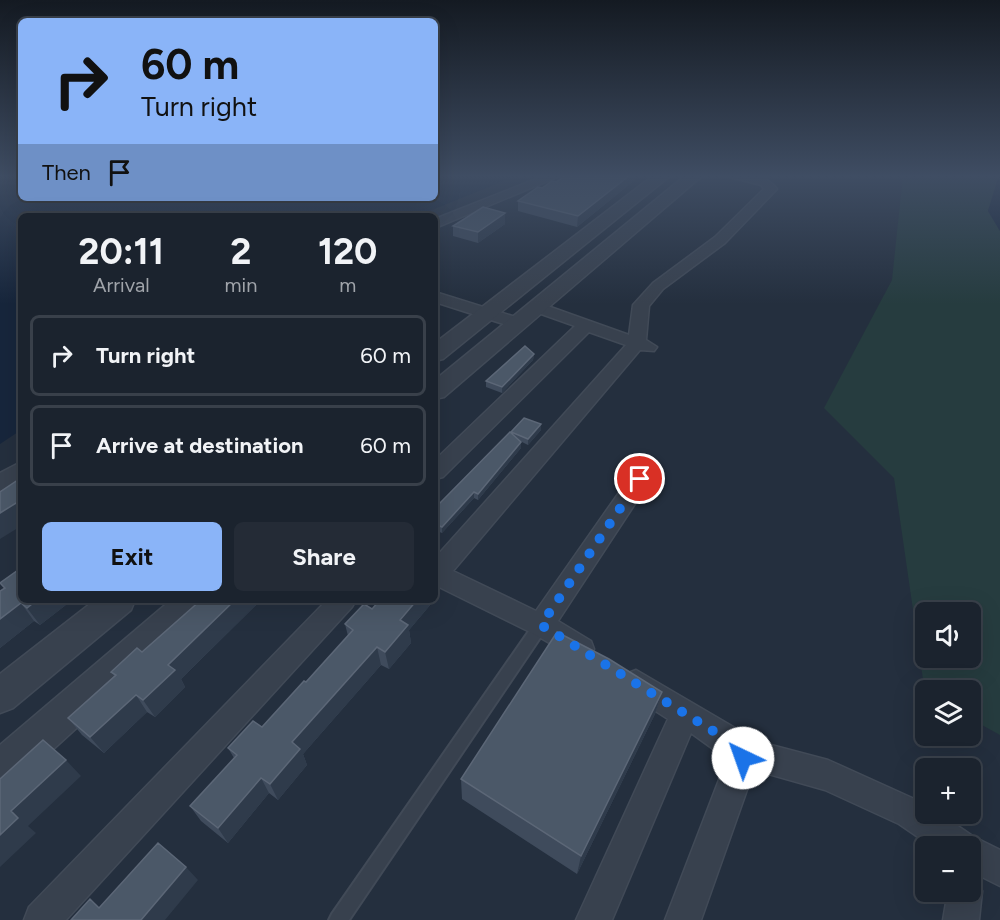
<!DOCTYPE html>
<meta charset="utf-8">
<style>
body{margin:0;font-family:Figtree,sans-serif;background:#242b36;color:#f1f3f6;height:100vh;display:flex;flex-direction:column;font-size:22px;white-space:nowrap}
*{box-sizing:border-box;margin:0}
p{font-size:20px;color:#a0a4aa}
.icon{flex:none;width:33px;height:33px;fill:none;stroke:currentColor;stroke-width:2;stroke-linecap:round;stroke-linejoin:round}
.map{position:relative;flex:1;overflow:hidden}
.drawer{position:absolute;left:18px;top:213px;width:420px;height:390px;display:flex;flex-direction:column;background:#1b232e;border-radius:9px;box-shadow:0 6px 24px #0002,0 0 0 2px #39404a}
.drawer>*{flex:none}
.top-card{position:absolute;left:18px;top:18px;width:420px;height:183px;border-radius:9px;box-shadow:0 6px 24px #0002,0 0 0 2px #39404a;background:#8ab4f8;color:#111;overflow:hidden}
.controls{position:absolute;left:915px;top:602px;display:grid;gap:12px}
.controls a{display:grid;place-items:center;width:66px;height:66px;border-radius:9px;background:#1b232e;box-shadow:0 6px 24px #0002,0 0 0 2px #39404a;font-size:30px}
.pin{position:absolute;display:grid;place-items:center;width:51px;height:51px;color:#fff;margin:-26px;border:3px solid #fff;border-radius:50%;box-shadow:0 2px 6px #0007}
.me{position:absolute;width:66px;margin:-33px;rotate:318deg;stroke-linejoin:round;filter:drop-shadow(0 0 4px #0008)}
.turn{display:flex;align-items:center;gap:21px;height:126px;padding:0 24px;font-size:27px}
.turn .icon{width:78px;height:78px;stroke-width:2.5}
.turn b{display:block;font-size:42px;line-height:51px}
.then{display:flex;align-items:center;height:57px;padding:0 24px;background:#0003;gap:12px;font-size:22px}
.eta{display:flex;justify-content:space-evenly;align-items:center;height:102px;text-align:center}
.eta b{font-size:36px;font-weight:700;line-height:42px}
.button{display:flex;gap:12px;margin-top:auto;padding:12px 24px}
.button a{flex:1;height:69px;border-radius:9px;background:#8ab4f8;color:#111;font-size:24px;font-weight:700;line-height:69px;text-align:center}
.button a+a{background:#242b36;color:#f1f3f6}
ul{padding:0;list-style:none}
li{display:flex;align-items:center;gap:18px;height:81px;margin:0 12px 9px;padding:0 12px;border:3px solid #39404a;border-radius:9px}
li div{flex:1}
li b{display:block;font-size:22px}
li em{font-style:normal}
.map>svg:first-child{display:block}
</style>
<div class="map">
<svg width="1000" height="920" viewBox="0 0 1000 920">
<rect width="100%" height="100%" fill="#242f3e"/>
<path fill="#263c3f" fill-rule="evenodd" d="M 903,175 L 999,175 L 988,211 L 1000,231 L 1000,735 L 971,719 L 970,690 L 926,690 L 925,693 L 894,478 L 824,408 L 892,280 ZM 926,612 L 970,612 L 970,657 L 926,657 Z"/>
<path fill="#17263c" d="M 0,175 L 21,175 L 21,198 L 435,198 L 435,175 L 519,175 L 417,216 L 21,216 L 21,430 L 0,444 Z
M 999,175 L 1000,175 L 1000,231 L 988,211 Z"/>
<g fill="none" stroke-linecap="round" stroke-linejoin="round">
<g stroke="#414a57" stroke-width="4">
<path id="service" d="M 541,619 L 546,621 L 548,625 L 546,629 L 349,920 L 329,920 L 332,914 L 536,621 Z"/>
</g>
<g stroke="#414a57" stroke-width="3">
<path id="minor" d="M 546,175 L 562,175 L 435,228 L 435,219 Z
M 722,175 C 741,174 765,172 777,189 L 725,243 L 663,289 L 649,306 L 646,340 L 657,347 L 654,351 L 640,350 L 453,571 L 536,611 L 632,474 L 640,471 L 648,474 L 651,479 L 648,484 L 558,621 L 591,641 L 594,649 L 591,657 L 581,661 L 532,633 L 435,585 L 435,558 L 626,345 L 589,332 L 443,477 L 435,479 L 435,460 L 575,326 L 530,310 L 528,307 L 530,304 L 542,304 L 629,335 L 633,305 L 653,283 L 715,237 L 764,189 L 761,185 Z
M 435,292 L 522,319 L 524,323 L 516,328 L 435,302 Z
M 21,462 L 21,479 L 0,491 L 0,473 Z
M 327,600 L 356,600 L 352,607 L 66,920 L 24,920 L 29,907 Z
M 636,670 L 747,735 L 749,739 L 828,760 L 921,802 L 926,804 L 926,813 L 939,813 L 974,837 L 1000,850 L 1000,886 L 970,871 L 970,846 L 931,846 L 899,824 L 825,790 L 754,770 L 701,920 L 665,920 L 727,759 L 691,733 L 612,920 L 576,920 L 668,719 L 626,692 L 622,683 L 626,674 Z
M 970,876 L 977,879 L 982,891 L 979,920 L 943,920 L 948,891 L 970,891 Z"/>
</g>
<g stroke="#414a57" stroke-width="3">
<path id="tertiary" d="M 654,175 L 671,175 L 443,359 L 435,361 L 435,343 Z
M 686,175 L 703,175 L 444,397 L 435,399 L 435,380 Z
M 95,600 L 135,600 L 131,610 L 13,708 L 0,713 L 0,674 Z
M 171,600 L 210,600 L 206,610 L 14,785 L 0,791 L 0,745 Z"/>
</g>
<use href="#service" fill="#38414e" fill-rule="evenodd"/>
<use href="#minor" fill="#38414e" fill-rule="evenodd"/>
<use href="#tertiary" fill="#38414e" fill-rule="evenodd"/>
</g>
<path fill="#3f4b5c" d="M 636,179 L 577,227 L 518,211 L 518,201 L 542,188 Z
M 505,224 L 478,243 L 453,236 L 453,226 Z
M 534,354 L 533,360 L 502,393 L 486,387 L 486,381 Z
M 541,424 L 541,430 L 528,445 L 520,441 L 521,448 L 478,500 L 474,498 L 442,533 L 435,530 L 435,508 L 511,433 L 511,432 Z
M 0,583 L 71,601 L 40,625 L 34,621 L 0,648 L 0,591 L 4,589 Z
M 201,600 L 261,600 L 181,679 L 185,687 L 155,717 L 147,712 L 104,753 L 82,735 L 68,718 L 114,676 L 111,672 L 142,652 Z
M 380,600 L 431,600 L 431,604 L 409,630 L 411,643 L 389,669 L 381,665 L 303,754 L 307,765 L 278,800 L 269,793 L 228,843 L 201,821 L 190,806 L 234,758 L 228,748 L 262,727 L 306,682 L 348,636 L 345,624 L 372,609 Z
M 662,692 L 655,714 L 577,874 L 462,799 L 461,779 Z"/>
<path fill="#2f3b4b" d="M 630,175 L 636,175 L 636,179 L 577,227 L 578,216 Z
M 505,213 L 505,224 L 478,243 L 478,232 Z
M 534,354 L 533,360 L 502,393 L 502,387 Z
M 541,424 L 541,430 L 528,445 L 528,439 Z
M 521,442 L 521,448 L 478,500 L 478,494 Z
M 474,492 L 474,498 L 442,533 L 442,527 Z
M 21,500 L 21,526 L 0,539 L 0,513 Z
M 37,600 L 71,600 L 71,601 L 40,625 L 27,608 Z
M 235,600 L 261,600 L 181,679 L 185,687 L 155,717 L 143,700 L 168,665 Z
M 417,600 L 431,600 L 431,604 L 409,630 L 411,643 L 389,669 L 385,652 L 400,620 Z
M 21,603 L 34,621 L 0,648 L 0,619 Z
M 377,647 L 381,665 L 303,754 L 307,765 L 278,800 L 270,784 L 292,742 Z
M 662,692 L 655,714 L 577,874 L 581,856 Z
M 136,695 L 147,712 L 104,753 L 90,737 Z
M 66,760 L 81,776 L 28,826 L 36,833 L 0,867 L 0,835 L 11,811 Z
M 261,778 L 269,793 L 228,843 L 218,828 Z
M 186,867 L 198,880 L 165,920 L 141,920 Z"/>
<path fill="#4b5868" stroke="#5c6777" stroke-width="1.5" d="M 567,175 L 630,175 L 578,216 L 518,201 L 538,187 L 542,188 L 552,181 L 556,182 Z
M 483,207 L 505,213 L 478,232 L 453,226 Z
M 525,346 L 534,354 L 502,387 L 486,381 Z
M 524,418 L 541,424 L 528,439 L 511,432 Z
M 510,432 L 521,442 L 478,494 L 474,492 L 442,527 L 435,524 L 435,508 Z
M 21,478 L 21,500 L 0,513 L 0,492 Z
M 21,568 L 21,600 L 37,600 L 27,608 L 21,603 L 0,619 L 0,591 L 5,588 L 0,583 Z
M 201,600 L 235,600 L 168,665 L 175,670 L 143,700 L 136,695 L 90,737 L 68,718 L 116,675 L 111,672 L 137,648 L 142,652 Z
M 380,600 L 417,600 L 400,620 L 408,625 L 385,652 L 377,647 L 292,742 L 300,749 L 270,784 L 261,778 L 218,828 L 190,806 L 237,755 L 228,748 L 253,721 L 262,727 L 304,681 L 306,682 L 353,630 L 345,624 L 364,604 L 372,609 Z
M 557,632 L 609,659 L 662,692 L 581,856 L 461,779 Z
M 43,740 L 66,760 L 11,811 L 18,818 L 0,835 L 0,779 Z
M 158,843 L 186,867 L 141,920 L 71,920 L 90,899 L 99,908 Z"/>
<linearGradient id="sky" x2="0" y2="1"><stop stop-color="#141a22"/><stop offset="0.58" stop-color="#3f4d63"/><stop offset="1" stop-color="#3f4d63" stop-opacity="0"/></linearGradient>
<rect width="1000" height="304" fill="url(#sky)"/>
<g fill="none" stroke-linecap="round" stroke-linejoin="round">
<path stroke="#1a73e8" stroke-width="10" stroke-dasharray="0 18" d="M 640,479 L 541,625 L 736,745 L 743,758"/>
</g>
</svg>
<div class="controls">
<a><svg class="icon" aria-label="sound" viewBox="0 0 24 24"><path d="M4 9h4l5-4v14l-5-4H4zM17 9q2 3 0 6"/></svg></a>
<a><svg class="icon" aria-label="layers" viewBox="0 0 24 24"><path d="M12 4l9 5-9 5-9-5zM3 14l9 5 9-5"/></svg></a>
<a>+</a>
<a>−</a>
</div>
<div class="pin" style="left:640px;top:479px;background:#d93025"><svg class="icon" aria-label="arrive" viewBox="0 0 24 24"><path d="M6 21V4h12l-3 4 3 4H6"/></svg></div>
<svg class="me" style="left:743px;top:758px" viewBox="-20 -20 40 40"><circle r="19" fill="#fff"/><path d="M0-13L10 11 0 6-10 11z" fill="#1a73e8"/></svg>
<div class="top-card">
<div class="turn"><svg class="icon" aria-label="right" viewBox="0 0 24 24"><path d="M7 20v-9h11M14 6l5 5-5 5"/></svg><div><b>60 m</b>Turn right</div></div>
<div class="then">Then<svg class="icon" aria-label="arrive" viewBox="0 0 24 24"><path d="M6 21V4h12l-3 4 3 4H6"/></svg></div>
</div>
<section class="drawer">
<div class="eta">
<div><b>20:11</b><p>Arrival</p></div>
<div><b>2</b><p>min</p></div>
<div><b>120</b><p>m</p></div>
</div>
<ul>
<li><svg class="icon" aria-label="right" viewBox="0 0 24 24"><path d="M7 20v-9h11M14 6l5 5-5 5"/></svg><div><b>Turn right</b></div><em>60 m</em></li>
<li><svg class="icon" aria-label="arrive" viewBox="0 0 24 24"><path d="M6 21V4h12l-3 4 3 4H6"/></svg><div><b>Arrive at destination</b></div><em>60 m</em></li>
</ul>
<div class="button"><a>Exit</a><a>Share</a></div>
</section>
</div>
